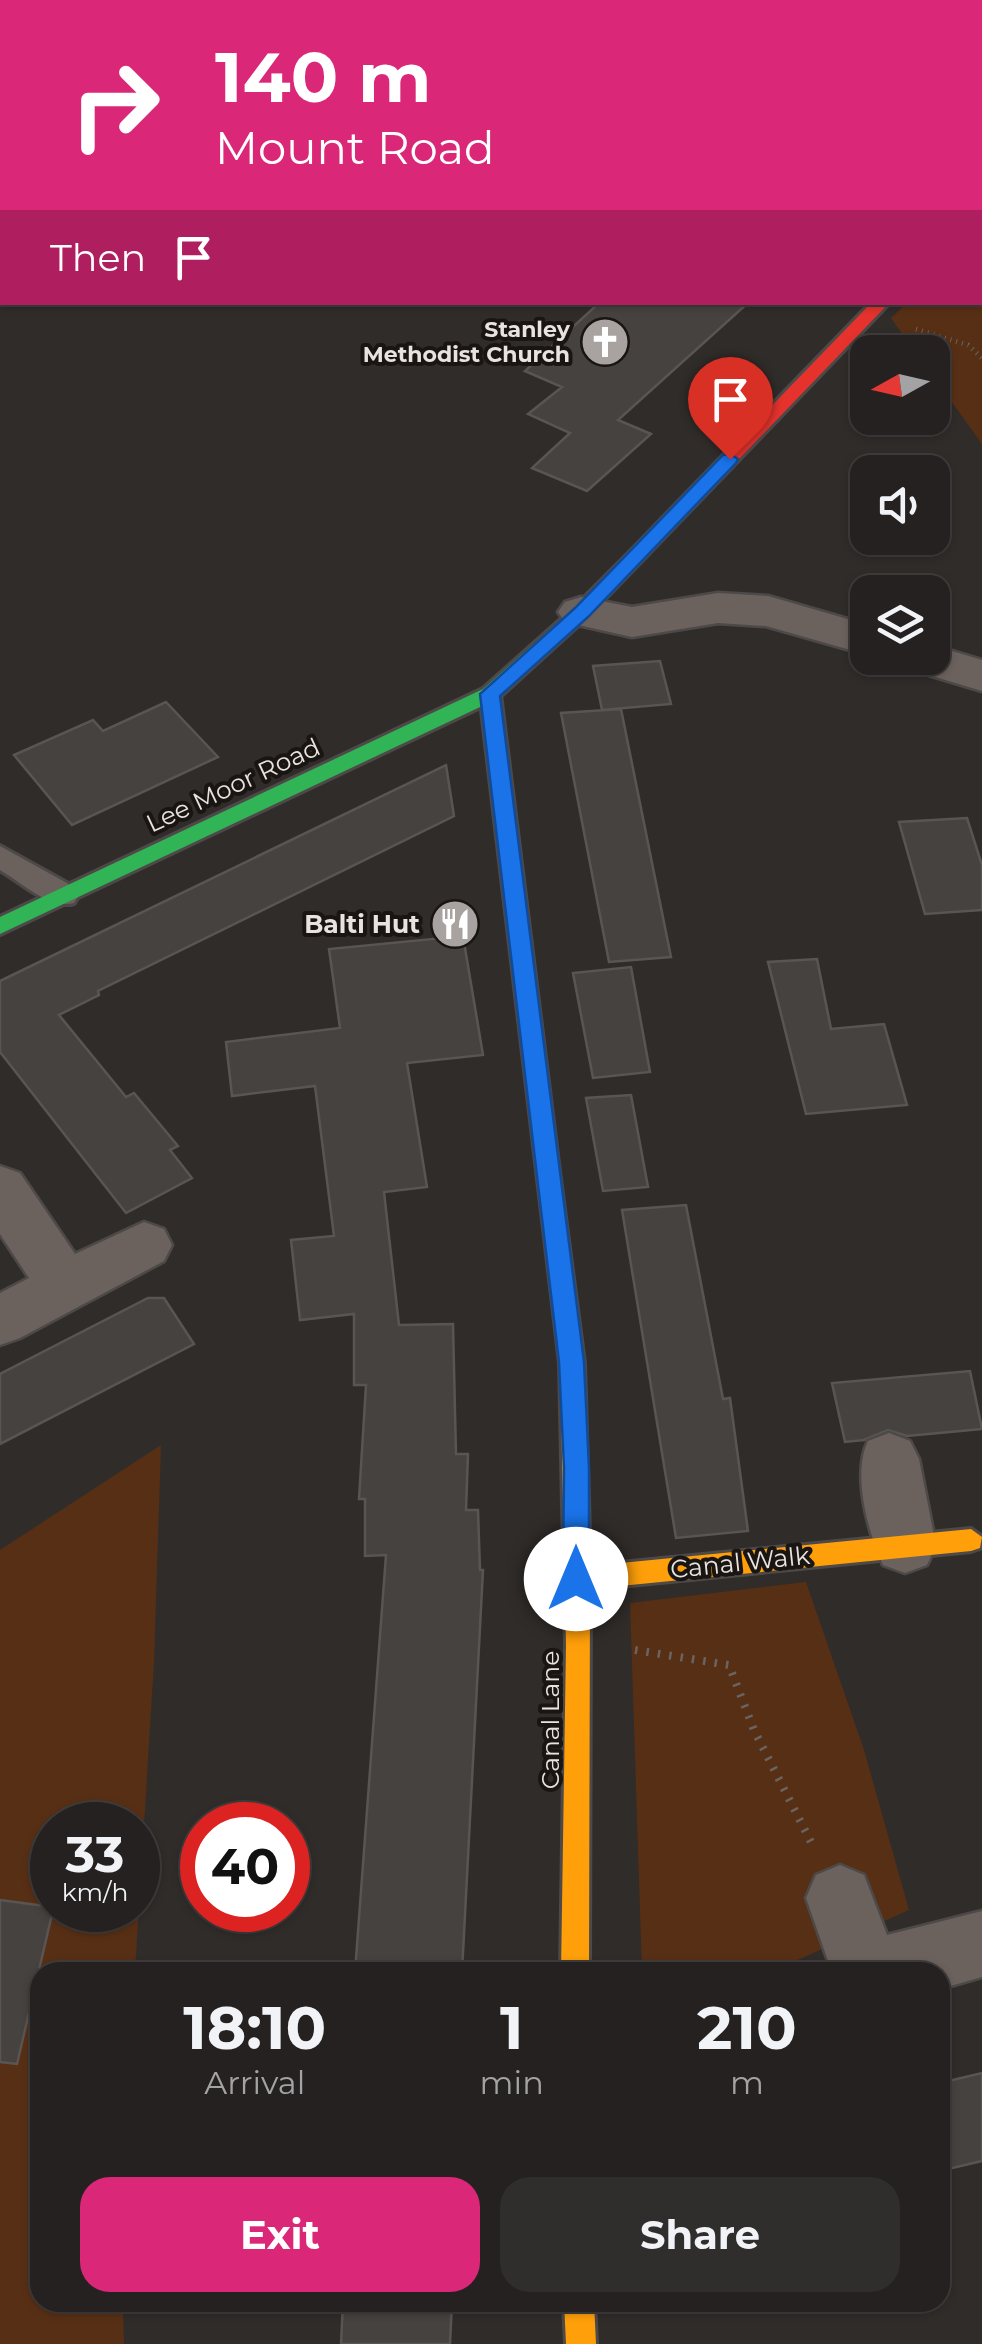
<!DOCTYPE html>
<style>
body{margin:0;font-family:Montserrat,sans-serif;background:#302e2d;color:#f1f3f6;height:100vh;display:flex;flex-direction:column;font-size:38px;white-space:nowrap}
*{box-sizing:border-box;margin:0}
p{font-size:32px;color:#a3a3a5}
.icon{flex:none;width:55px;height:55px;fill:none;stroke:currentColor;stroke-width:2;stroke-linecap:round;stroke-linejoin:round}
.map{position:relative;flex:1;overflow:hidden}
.side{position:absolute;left:30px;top:1962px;width:920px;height:350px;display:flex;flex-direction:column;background:#242120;border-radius:30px;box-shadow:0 2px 8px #0004,0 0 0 2px #413e3e}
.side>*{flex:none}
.banner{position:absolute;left:0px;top:0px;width:982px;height:305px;box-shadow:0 2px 8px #0004,0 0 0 2px #413e3e;background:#db2777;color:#fff;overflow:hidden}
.needle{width:65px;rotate:262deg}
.buttons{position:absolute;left:850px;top:335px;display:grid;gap:20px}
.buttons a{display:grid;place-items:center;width:100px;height:100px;border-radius:20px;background:#242120;box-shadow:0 2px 8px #0004,0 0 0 2px #413e3e;font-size:50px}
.speed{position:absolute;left:30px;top:1802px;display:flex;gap:20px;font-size:50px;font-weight:700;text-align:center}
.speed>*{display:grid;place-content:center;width:130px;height:130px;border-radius:50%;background:#242120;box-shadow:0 2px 8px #0004,0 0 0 2px #413e3e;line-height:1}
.speed small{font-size:25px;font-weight:400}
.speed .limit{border:15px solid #d22;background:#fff;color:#111}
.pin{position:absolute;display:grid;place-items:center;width:85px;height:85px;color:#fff;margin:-102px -42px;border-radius:50% 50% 50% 0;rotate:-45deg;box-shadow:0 0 10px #0007}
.pin .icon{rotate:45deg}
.me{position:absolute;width:110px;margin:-55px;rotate:0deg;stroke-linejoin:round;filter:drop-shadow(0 0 8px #0008)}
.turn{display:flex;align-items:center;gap:35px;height:210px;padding:0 50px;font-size:45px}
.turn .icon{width:130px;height:130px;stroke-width:2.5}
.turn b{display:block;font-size:70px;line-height:85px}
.then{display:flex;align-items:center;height:95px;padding:0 50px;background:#0003;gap:20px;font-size:38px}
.eta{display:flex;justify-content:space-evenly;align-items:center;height:170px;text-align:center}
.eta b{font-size:60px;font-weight:700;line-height:70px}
.button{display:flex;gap:20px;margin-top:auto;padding:20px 50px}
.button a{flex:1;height:115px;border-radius:30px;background:#db2777;color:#fff;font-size:40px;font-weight:700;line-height:115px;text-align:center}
.button a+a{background:#302e2d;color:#f1f3f6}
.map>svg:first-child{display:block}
</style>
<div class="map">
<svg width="982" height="2344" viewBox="0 0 982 2344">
<rect width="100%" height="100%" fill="#302c2a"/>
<path fill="#572f15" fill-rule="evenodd" d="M 982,230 L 982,444 L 933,376 L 932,352 L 915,352 L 891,318 L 907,303 L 980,302 Z
M 161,1445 L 154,1662 L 135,1972 L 40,1972 L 40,2302 L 123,2303 L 124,2344 L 0,2344 L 0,1550 ZM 52,1825 L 138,1825 L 138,1910 L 52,1910 Z
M 806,1582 L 864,1750 L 909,1910 L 771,1972 L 642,1972 L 630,1603 Z"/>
<path fill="#46423f" stroke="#595553" stroke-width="2.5" d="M 600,302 L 749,302 L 618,420 L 651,434 L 587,491 L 532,468 L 570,433 L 528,414 L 562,387 L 525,371 Z
M 660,661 L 671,704 L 602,710 L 593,666 Z
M 166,702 L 218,757 L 72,825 L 14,755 L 93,720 L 103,731 Z
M 621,709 L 671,957 L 609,962 L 561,713 Z
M 446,765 L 454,816 L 98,991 L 99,995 L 59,1015 L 126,1097 L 134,1093 L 178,1146 L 170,1150 L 192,1178 L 126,1213 L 0,1052 L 0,981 Z
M 967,818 L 982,865 L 982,910 L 925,914 L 899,822 Z
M 463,936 L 483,1055 L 407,1063 L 427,1187 L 384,1192 L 399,1325 L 453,1324 L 456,1454 L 468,1454 L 466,1510 L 478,1510 L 480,1570 L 483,1570 L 462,1972 L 355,1972 L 386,1555 L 365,1556 L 365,1499 L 359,1499 L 366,1385 L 354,1385 L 354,1314 L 300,1320 L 291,1240 L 334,1236 L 315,1086 L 232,1096 L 226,1042 L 340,1028 L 329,949 Z
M 817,959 L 831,1029 L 884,1024 L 907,1105 L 806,1114 L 768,962 Z
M 631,967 L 650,1072 L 593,1078 L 573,973 Z
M 631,1095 L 648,1187 L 603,1191 L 586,1098 Z
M 686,1205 L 723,1399 L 730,1398 L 748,1531 L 676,1538 L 622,1210 Z
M 148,1298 L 164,1298 L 194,1344 L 0,1444 L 0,1374 Z
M 970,1371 L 982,1429 L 907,1436 L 888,1430 L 864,1440 L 845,1442 L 832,1383 Z
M 0,1900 L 52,1907 L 53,1910 L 17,2064 L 0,2062 Z
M 982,2073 L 982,2161 L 940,2171 L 940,2083 Z
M 343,2302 L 452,2302 L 450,2344 L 341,2344 Z"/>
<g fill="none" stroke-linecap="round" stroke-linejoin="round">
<g stroke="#4d4948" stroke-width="6">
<path id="lane" d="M 0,846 L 74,887 L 79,895 L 74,903 C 50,910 21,882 0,870 Z"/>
</g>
<g stroke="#4d4948" stroke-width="5">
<path id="street" d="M 718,593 L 768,596 L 868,625 L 868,655 L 766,626 L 718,623 L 632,637 L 565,622 L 558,612 L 565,602 L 581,597 L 632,607 Z
M 932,645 L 982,660 L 982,691 L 909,669 L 902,658 L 932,658 Z
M 0,1166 L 20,1173 L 75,1254 L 144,1222 L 164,1229 L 172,1245 L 164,1261 L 20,1338 L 0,1345 L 0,1293 L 29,1278 L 0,1234 Z
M 889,1433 L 910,1441 L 919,1459 L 936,1546 L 927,1565 L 905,1573 L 883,1565 C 868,1532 852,1474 868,1441 Z
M 840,1865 L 864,1875 L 887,1935 L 982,1911 L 982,1977 L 940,1989 L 940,1972 L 832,1972 L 806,1898 L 816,1875 Z"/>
</g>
<g stroke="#4d4948" stroke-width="6">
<path id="fast" d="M 982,191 L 982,202 L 980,203 L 980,192 Z
M 638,548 L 644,550 L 644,558 L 588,616 L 497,699 L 0,934 L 0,917 L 483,689 L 574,608 L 632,550 Z"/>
</g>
<g stroke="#4d4948" stroke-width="6">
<path id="slow" d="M 549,1170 L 557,1173 L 560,1179 L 584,1363 L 590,1566 L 971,1529 L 982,1537 L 980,1548 L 971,1551 L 590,1589 L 589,1972 L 561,1972 L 566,1645 L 560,1363 L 538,1179 L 541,1173 Z
M 564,2302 L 594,2302 L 596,2344 L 566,2344 Z"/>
</g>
<g stroke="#4d4948" stroke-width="6">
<path id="jam" d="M 872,302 L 890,302 L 644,558 L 632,558 L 632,550 Z
M 490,688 L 500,694 L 560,1179 L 557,1185 L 541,1185 L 538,1179 L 480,694 Z"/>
</g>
<path stroke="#6a635f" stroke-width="5" stroke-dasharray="1 5" stroke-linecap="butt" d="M 916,329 L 968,345 L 982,358"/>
<path stroke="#6a635f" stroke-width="8" stroke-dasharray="2.5 9" stroke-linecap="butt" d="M 635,1650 L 729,1665 L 754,1730 L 814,1848"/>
<use href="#lane" fill="#6c625d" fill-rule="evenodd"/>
<use href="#street" fill="#6c625d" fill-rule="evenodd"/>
<use href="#fast" fill="#30b455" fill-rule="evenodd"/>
<use href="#slow" fill="#ff9f0a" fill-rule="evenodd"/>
<use href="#jam" fill="#e5322d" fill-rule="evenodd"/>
</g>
<path fill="#1a73e8" stroke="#114b97" stroke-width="2.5" d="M 730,454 L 738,459 L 736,463 L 588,617 L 500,696 L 584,1362 L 589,1468 L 589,1579 L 585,1587 L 576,1590 L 567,1587 L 563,1579 L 564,1468 L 559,1362 L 480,694 L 575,608 L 723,455 Z"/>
<defs>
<g id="church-disc" transform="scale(2.5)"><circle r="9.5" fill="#a8a3a0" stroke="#191512"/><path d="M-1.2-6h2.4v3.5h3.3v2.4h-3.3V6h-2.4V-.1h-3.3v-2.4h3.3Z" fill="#fff"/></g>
<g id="restaurant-disc" transform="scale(2.5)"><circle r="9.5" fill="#a8a3a0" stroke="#191512"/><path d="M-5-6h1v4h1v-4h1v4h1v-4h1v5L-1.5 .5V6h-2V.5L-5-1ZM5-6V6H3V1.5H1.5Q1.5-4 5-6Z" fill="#fff"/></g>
</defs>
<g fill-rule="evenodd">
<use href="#church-disc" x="605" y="342"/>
<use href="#restaurant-disc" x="455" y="924"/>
</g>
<g text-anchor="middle" stroke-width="8" stroke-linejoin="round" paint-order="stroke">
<g font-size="22" font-weight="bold" fill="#e9e3df" stroke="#191512" text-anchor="end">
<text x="570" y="337">Stanley<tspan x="570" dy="25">Methodist Church</tspan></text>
</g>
<g font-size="25" fill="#e9e3df" stroke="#191512">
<text transform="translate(233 785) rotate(-25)" y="9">Lee Moor Road</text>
<text transform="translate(740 1562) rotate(-6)" y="9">Canal Walk</text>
<text transform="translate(550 1720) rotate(-90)" y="9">Canal Lane</text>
</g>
<g font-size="25" font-weight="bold" fill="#e9e3df" stroke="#191512" text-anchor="end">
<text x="420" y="933">Balti Hut</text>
</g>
</g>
</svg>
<div class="buttons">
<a><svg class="needle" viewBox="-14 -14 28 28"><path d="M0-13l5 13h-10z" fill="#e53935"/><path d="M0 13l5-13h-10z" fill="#a3a3a5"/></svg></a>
<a><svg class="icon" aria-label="sound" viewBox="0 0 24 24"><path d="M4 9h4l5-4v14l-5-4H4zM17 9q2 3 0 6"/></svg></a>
<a><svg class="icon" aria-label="layers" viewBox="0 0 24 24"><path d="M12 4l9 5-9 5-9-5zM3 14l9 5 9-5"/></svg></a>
</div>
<div class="speed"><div>33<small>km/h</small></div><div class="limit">40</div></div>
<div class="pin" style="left:730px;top:459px;background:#d93025"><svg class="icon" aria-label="arrive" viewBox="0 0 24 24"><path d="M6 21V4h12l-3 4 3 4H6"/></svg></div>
<svg class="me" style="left:576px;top:1579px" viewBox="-20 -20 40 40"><circle r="19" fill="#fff"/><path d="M0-13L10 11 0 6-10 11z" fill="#1a73e8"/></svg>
<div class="banner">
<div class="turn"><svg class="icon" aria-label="right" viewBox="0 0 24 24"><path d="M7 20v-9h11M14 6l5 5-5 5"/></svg><div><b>140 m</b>Mount Road</div></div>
<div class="then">Then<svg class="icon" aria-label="arrive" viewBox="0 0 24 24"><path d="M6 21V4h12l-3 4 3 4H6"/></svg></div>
</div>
<section class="side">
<div class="eta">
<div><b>18:10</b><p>Arrival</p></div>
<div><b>1</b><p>min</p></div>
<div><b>210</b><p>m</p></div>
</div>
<div class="button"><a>Exit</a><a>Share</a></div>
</section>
</div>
